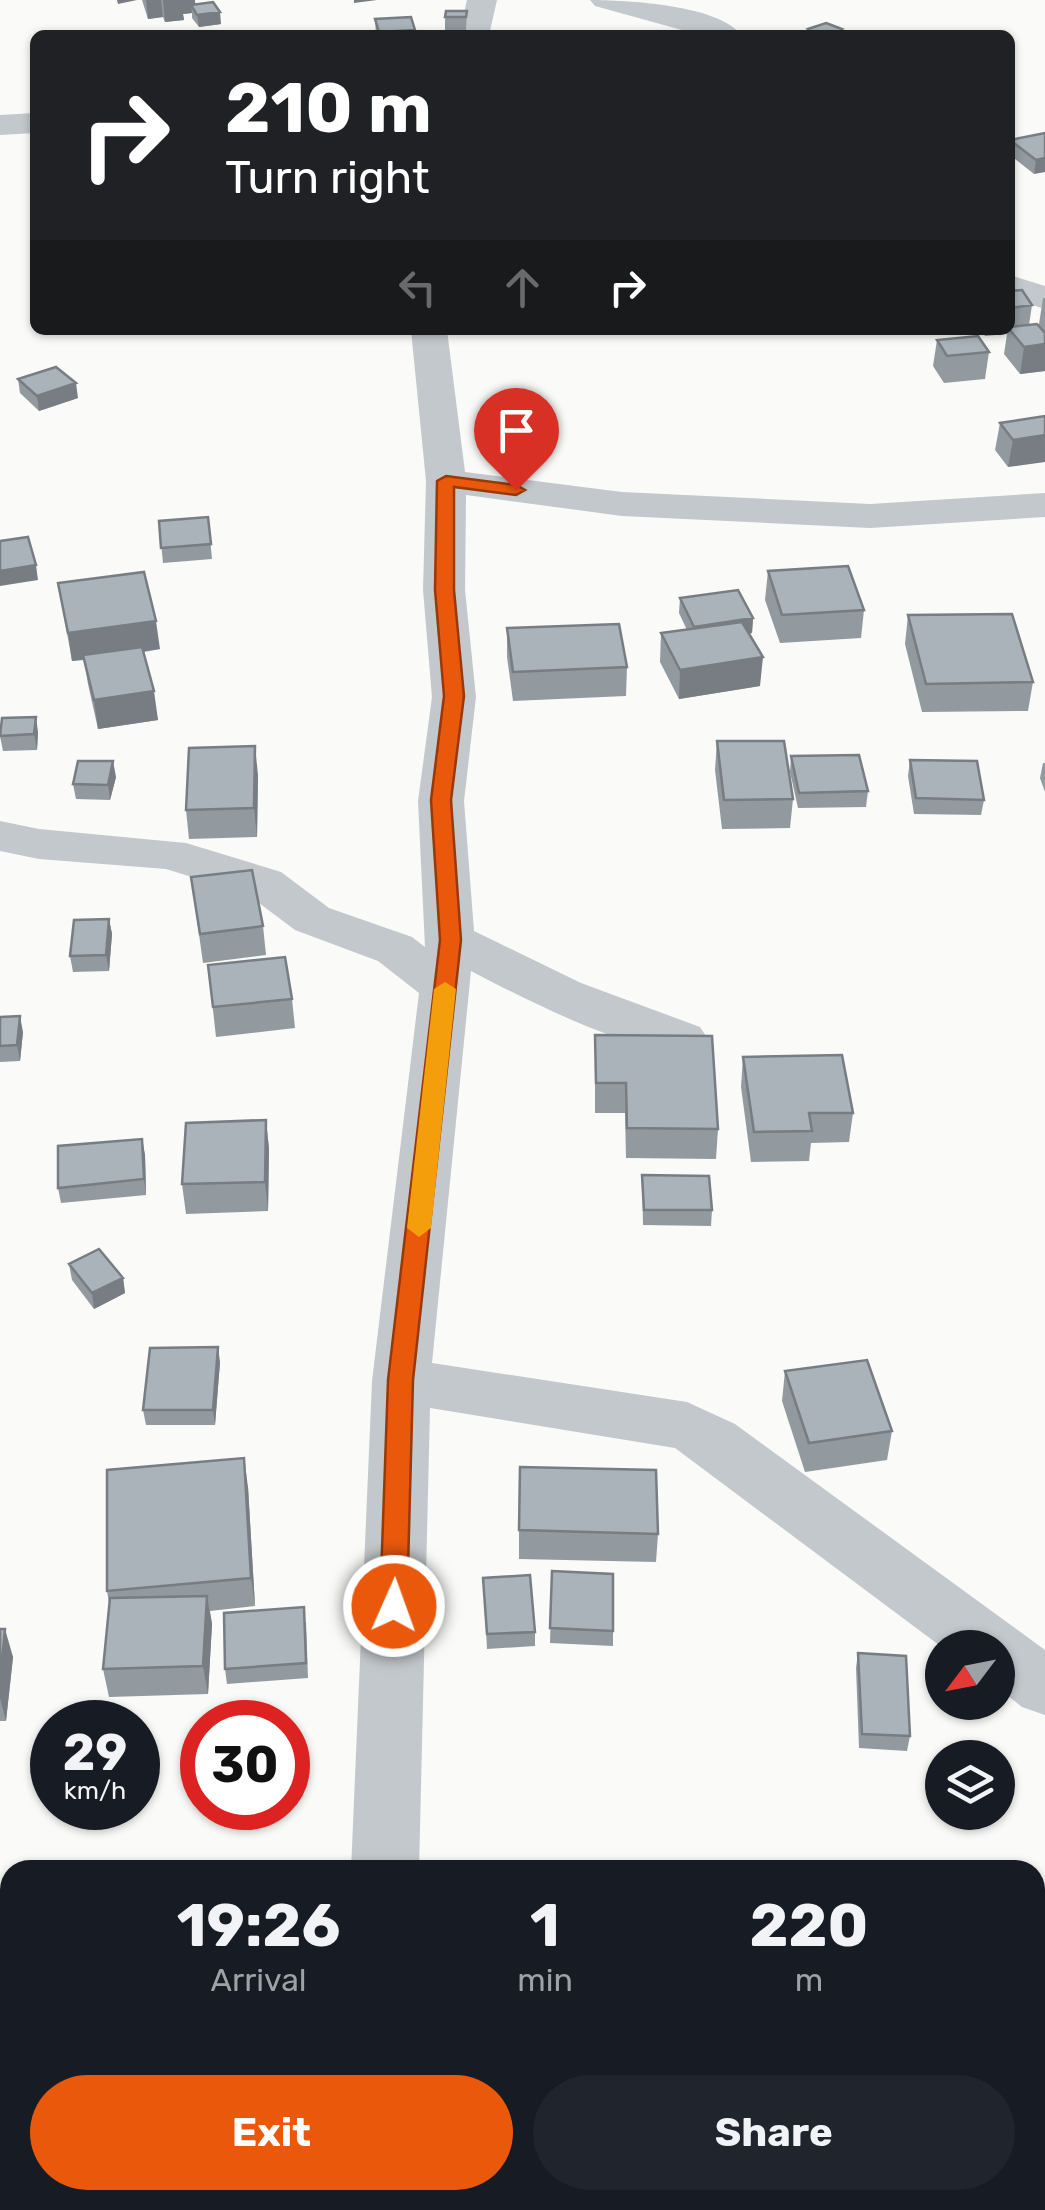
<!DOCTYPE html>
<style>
body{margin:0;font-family:Rubik,sans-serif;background:#20242c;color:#f1f3f6;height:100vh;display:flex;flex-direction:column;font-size:38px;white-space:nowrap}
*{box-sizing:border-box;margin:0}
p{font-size:32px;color:#9ea1a6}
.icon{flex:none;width:55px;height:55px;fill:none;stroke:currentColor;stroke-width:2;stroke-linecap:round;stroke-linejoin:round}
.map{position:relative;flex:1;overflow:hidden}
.drawer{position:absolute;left:0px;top:1860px;width:1045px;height:350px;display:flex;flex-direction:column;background:#171b24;border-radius:30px 30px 0 0;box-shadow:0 2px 8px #0004}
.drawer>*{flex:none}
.guide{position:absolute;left:30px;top:30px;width:985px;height:305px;border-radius:15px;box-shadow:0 2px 8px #0004;background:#202124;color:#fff;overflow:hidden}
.needle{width:65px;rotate:238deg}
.controls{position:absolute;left:925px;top:1630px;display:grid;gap:20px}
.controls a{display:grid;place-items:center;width:90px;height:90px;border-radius:50%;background:#171b24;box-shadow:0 2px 8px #0004;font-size:50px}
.speed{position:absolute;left:30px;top:1700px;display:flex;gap:20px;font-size:50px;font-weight:700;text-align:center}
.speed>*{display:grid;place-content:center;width:130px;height:130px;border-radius:50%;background:#171b24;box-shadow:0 2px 8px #0004;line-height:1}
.speed small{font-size:25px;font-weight:400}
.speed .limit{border:15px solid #d22;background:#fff;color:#111}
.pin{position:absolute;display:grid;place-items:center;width:85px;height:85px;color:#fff;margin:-102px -42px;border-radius:50% 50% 50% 0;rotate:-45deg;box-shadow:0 0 10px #0007}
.pin .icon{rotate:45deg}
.me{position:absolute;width:110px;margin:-55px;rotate:2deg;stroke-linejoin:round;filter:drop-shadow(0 0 8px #0008)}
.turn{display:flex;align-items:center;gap:35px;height:210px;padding:0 30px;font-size:45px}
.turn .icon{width:130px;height:130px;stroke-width:2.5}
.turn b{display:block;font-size:70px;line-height:85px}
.lanes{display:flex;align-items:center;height:95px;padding:0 30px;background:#0003;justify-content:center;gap:50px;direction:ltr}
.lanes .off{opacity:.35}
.eta{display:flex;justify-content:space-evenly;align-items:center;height:170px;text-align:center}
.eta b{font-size:60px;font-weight:700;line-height:70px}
.primary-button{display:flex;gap:20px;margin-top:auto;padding:20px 30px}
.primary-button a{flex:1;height:115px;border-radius:60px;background:#ea580c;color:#fff;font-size:40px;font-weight:700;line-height:115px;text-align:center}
.primary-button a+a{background:#20242c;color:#f1f3f6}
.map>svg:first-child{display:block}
</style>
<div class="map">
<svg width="1045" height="2210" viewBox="0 0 1045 2210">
<rect width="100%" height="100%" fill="#fafaf8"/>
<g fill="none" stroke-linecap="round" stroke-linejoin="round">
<path fill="#c3c8cc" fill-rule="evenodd" d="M 467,0 L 497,0 L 489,35 L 459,35 Z
M 590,0 C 625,0 720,5 741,35 L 700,35 L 595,6 Z
M 35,113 L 35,133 L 0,135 L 0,115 Z
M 1010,275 L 1045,286 L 1045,309 L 1010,298 Z
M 411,330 L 447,330 L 465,472 L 622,492 L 870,504 L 1045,493 L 1045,517 L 870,528 L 622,516 L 466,495 L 465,590 L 476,697 L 464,801 L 474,931 L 581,983 L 700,1027 L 708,1039 L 700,1051 C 653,1065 518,996 471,971 L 432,1363 L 687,1402 L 735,1424 L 1045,1650 L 1045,1715 L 1022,1707 L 998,1688 L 998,1648 L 943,1648 L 675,1448 L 430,1408 L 419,1870 L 351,1870 L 372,1381 L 419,993 L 378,961 L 295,930 L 247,894 L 166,869 L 39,859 L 0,851 L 0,821 L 39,829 L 186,843 L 281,872 L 329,908 L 412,937 L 425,947 L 418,801 L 432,697 L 423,590 L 426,481 Z
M 336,2200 L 412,2200 L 412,2210 L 336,2210 Z"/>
</g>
<path fill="#929a9f" d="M 142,0 L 195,0 L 195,4 L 221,24 L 199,27 L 192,18 L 192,13 L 183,14 L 184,20 L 165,22 L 163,17 L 148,19 Z
M 467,11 L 466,30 L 445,30 L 445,17 Z
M 375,19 L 415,30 L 415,35 L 376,35 Z
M 1045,133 L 1034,174 L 1010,155 L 1010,140 Z
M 1010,291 L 1032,305 L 1029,325 L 1039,324 L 1043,298 L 1045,298 L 1045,371 L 1020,374 L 1004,354 L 1007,334 L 985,336 L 981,330 L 1010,330 Z
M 937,340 L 989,352 L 985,379 L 944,383 L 933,366 Z
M 18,379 L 78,398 L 39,411 L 20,393 Z
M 1045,416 L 1008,467 L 995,450 L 1000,423 Z
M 208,517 L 212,559 L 163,563 L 159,521 Z
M 768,571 L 864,610 L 861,638 L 780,643 L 765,600 Z
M 58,583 L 160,649 L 144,652 L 158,720 L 98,729 L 88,684 L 84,660 L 72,661 Z
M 680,598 L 753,618 L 752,633 L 749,634 L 760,686 L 679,699 L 660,662 L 661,633 L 687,630 L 679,613 Z
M 908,615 L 1033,682 L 1028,711 L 922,712 L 905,644 Z
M 507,628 L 627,667 L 626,696 L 513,701 L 507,657 Z
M 38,732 L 37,750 L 3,751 L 0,736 Z
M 717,741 L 793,799 L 790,828 L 722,829 L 715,770 Z
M 791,756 L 868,791 L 866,807 L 798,808 L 790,772 Z
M 910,760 L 984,800 L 981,815 L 914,814 L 908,776 Z
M 1043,763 L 1045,763 L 1045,792 L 1040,778 Z
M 258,775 L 257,837 L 189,839 L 186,810 Z
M 116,777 L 110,800 L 76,799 L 73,784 Z
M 191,877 L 263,926 L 266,955 L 203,963 Z
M 109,919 L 112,934 L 109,971 L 73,972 L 70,956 Z
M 208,965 L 292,999 L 295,1028 L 216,1037 Z
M 0,1017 L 23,1032 L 20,1061 L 0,1062 Z
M 595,1035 L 718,1129 L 716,1159 L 626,1158 L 625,1113 L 595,1113 Z
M 743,1057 L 853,1113 L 849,1142 L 811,1143 L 809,1161 L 751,1162 L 741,1087 Z
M 266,1120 L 269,1149 L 268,1211 L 186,1214 L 182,1184 Z
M 142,1139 L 145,1155 L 146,1195 L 61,1203 L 58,1188 Z
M 642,1175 L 712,1210 L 711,1226 L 643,1225 Z
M 69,1264 L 123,1278 L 125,1293 L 94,1309 L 72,1280 Z
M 220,1362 L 215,1425 L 146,1425 L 143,1410 Z
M 785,1371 L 892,1431 L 887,1460 L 805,1472 L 782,1401 Z
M 248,1487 L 255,1606 L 210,1611 L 212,1624 L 208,1694 L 109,1697 L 103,1669 L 109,1603 L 107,1591 Z
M 519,1530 L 658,1534 L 656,1562 L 519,1559 Z
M 552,1571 L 613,1631 L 613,1646 L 550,1643 Z
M 484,1593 L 535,1632 L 535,1646 L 487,1649 Z
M 306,1622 L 308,1678 L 227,1684 L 225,1669 Z
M 0,1629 L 13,1657 L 6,1721 L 0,1721 Z
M 858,1653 L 910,1736 L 907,1751 L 859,1748 L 856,1668 Z
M 1035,2063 L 1045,2063 L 1045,2153 L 1035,2152 Z
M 174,2200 L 250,2200 L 249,2210 L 175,2210 Z"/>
<path fill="#777d82" d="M 117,0 L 137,0 L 118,4 Z
M 146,0 L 161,0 L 163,17 L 148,19 Z
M 163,0 L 195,0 L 196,12 L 191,5 L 192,13 L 183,14 L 184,20 L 165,22 Z
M 354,0 L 377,0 L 354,3 Z
M 220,12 L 221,24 L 199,27 L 197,15 Z
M 1045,158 L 1045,172 L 1034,174 L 1036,160 Z
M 1045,344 L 1045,371 L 1020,374 L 1024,347 Z
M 76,383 L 78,398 L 39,411 L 37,396 Z
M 1045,435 L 1045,462 L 1008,467 L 1013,440 Z
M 36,565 L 38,580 L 0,586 L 0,571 Z
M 753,618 L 752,633 L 693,642 L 694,627 Z
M 156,621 L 160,649 L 72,661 L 68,633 Z
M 763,657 L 760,686 L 679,699 L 680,670 Z
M 154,691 L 158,720 L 98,729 L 94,700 Z
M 36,717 L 38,732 L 37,750 L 34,734 Z
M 255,746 L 258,775 L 257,837 L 254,808 Z
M 113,761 L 116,777 L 110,800 L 108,785 Z
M 109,919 L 112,934 L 109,971 L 106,955 Z
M 20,1016 L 23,1032 L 20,1061 L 17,1045 Z
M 266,1120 L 269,1149 L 268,1211 L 265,1182 Z
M 142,1139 L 145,1155 L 146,1195 L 144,1179 Z
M 123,1278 L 125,1293 L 94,1309 L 92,1293 Z
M 218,1347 L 220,1362 L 215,1425 L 213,1410 Z
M 244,1458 L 248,1487 L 255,1606 L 251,1578 Z
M 207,1596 L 212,1624 L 208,1694 L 203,1666 Z
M 5,1629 L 13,1657 L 6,1721 L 0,1698 L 0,1681 Z"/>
<path fill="#aab3b9" stroke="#777d82" stroke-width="2.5" d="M 213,2 L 220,12 L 197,15 L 191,5 Z
M 446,11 L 467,11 L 466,17 L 445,17 Z
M 411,17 L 415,30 L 379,32 L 375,19 Z
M 826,23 L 842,29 L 833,35 L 816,35 L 808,29 Z
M 1045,133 L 1045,158 L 1036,160 L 1010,140 Z
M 1022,290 L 1032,305 L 1010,308 L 1010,291 Z
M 1037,324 L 1045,333 L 1045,344 L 1024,347 L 1010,330 L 1010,327 Z
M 978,336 L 989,352 L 947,356 L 937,340 Z
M 56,367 L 76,383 L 37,396 L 18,379 Z
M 1045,416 L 1045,435 L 1013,440 L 1000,423 Z
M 208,517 L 211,544 L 161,548 L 159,521 Z
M 28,537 L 36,565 L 0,571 L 0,541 Z
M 848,566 L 864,610 L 782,615 L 768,571 Z
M 144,572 L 156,621 L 68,633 L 58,583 Z
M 738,590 L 753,618 L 694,627 L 680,598 Z
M 1012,614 L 1033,682 L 926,684 L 908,615 Z
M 742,622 L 763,657 L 680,670 L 661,633 Z
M 619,624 L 627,667 L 513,672 L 507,628 Z
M 142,647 L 154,691 L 94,700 L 83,655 Z
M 36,717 L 34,734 L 0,736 L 2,718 Z
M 717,741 L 784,741 L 793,799 L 724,800 Z
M 255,746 L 254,808 L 186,810 L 189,748 Z
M 859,755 L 868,791 L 799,793 L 791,756 Z
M 910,760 L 977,761 L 984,800 L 916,798 Z
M 78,761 L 113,761 L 108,785 L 73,784 Z
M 252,870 L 263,926 L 200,934 L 191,877 Z
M 109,919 L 106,955 L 70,956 L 74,920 Z
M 285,957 L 292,999 L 213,1007 L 208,965 Z
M 20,1016 L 17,1045 L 0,1046 L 0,1017 Z
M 595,1035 L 712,1036 L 718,1129 L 627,1128 L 626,1083 L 596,1083 Z
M 842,1055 L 853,1113 L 809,1113 L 812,1131 L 754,1132 L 743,1057 Z
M 266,1120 L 265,1182 L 182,1184 L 186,1123 Z
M 142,1139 L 144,1179 L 58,1188 L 58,1146 Z
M 642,1175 L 709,1176 L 712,1210 L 644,1210 Z
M 99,1249 L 123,1278 L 92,1293 L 69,1264 Z
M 218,1347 L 213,1410 L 143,1410 L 150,1348 Z
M 867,1360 L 892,1431 L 809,1443 L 785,1371 Z
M 244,1458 L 251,1578 L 107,1591 L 107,1470 Z
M 520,1467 L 656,1470 L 658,1534 L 519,1530 Z
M 552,1571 L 613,1574 L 613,1631 L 550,1628 Z
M 530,1575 L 535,1632 L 487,1634 L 483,1578 Z
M 207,1596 L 203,1666 L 103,1669 L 110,1598 Z
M 304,1607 L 306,1663 L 225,1669 L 224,1613 Z
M 0,1629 L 5,1629 L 0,1681 Z
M 858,1653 L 906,1656 L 910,1736 L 862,1734 Z
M 1035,2063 L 1045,2063 L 1045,2139 L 1035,2139 Z
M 174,2200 L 247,2200 L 246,2204 L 174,2202 Z
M 568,2200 L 661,2200 L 662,2210 L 568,2210 Z"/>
<path fill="#ea580c" stroke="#983908" stroke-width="2.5" d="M 446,476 L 516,485 L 525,490 L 516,495 L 454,487 L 454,590 L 464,696 L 451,800 L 461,940 L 413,1380 L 407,1606 L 403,1615 L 394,1618 L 384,1615 L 380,1606 L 388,1380 L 440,940 L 431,800 L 444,696 L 435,590 L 437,481 Z"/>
<path fill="#f59e0b" d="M 445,982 L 456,989 L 431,1228 L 419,1237 L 407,1228 L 434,989 Z"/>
</svg>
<div class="controls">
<a><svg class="needle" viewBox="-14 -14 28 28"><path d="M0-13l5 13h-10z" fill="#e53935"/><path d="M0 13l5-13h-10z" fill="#9ea1a6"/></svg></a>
<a><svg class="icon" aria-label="layers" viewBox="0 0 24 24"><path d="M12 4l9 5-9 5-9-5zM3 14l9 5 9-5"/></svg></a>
</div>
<div class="speed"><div>29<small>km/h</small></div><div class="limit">30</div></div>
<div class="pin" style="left:516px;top:490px;background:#d93025"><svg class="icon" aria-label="arrive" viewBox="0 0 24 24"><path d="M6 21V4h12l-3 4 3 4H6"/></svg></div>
<svg class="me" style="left:394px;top:1606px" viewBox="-20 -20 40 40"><circle r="17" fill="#ea580c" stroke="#fff" stroke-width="3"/><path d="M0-11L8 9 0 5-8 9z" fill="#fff"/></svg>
<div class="guide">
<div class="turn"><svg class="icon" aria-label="right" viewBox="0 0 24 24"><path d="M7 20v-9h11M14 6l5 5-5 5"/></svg><div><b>210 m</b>Turn right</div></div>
<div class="lanes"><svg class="icon off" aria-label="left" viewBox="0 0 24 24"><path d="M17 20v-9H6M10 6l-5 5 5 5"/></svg><svg class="icon off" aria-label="ahead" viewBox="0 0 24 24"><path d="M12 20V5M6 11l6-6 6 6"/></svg><svg class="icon" aria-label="right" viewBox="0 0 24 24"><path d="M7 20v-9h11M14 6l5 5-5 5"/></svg></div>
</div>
<section class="drawer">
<div class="eta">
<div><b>19:26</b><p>Arrival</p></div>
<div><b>1</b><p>min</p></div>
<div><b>220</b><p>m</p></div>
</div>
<div class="primary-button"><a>Exit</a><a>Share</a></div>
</section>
</div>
